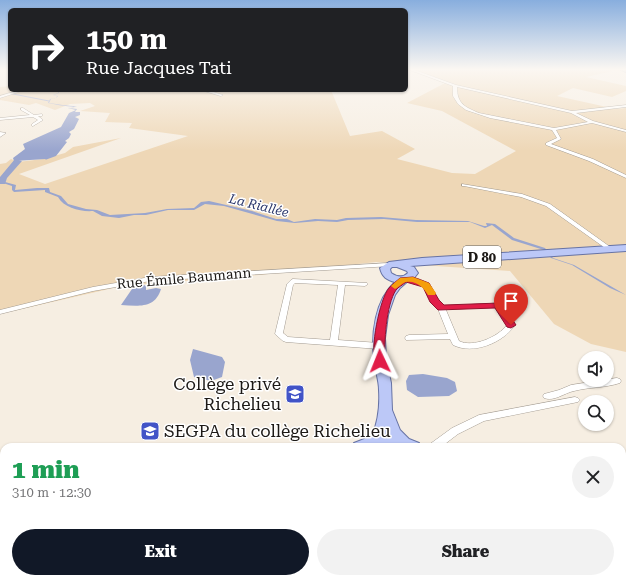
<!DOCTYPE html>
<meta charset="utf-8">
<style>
body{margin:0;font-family:"Roboto Serif",serif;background:#f2f2f2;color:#202124;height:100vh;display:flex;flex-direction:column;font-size:15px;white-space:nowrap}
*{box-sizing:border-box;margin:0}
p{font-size:13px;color:#757577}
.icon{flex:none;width:22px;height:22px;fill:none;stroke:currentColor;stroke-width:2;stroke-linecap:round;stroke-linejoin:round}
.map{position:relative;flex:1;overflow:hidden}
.drawer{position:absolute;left:0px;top:443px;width:626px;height:140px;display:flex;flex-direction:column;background:#fff;border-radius:12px 12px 0 0;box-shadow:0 1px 3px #0004}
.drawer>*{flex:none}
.top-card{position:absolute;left:8px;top:8px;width:400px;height:84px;border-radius:6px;box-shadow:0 1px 3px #0004;background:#202124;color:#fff;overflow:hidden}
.buttons{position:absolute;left:578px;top:351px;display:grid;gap:8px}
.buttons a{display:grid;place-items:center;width:36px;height:36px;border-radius:50%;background:#fff;box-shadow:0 1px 3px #0004;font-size:20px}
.pin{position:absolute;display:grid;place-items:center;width:34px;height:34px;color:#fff;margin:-41px -17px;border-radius:50% 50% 50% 0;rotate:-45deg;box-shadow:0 0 4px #0007}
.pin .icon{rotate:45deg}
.me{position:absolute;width:44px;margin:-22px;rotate:358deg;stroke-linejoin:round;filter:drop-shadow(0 0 3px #0008)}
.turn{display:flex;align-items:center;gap:14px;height:84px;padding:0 12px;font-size:18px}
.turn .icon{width:52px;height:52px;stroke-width:2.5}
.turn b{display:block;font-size:28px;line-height:34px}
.round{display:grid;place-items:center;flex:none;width:42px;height:42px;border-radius:21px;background:#f2f2f2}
.summary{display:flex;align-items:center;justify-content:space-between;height:68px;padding:0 12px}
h1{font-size:24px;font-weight:800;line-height:30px;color:#1e9e55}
.button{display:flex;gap:8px;margin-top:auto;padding:8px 12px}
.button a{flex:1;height:46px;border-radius:24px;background:#111827;color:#fff;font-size:16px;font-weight:800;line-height:46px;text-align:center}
.button a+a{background:#f2f2f2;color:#202124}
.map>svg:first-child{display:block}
</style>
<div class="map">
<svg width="626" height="583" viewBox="0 0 626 583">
<rect width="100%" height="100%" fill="#f6eee2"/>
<path fill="#eed7b6" d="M 406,69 L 606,69 L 613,71 L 586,77 L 626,86 L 626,91 L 612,97 L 573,88 L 557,96 L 616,109 L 626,108 L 626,352 L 591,344 L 554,324 L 510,271 L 376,262 L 259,275 L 122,286 L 0,314 L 0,164 L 6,163 L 11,159 L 18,162 L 43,159 L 65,153 L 73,147 L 121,138 L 19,174 L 45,184 L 188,136 L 129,128 L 132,123 L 105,122 L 110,113 L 80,111 L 95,106 L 90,103 L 70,104 L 55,110 L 36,103 L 29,105 L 0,100 L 0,87 L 10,86 L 10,90 L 331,90 L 350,136 L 382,131 L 415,149 L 397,159 L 452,173 L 475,174 L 516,151 L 442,111 L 407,103 L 445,83 Z
M 145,579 L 198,579 L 197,583 L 143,583 Z"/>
<path fill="#99a5ce" d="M 58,90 L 59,93 L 54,95 L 58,96 C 56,99 55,98 51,99 L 49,103 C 59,104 66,106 77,106 L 69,108 L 77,109 L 75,112 L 80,112 L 80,115 L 75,117 L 79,119 L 74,129 L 69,132 L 71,134 L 69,138 L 65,141 L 67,142 L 56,156 L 45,160 L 46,159 L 14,161 L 13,158 L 25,149 L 23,144 L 61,127 L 69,113 L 76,110 L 68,108 L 75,107 C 64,106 58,105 48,103 L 50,99 L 56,98 L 57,96 L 53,95 L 58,93 Z
M 0,182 L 5,182 L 16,185 L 15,190 L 37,188 L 49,188 L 50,192 L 61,196 L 68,204 L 86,209 L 97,210 L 110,215 L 145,213 L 167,209 L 194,208 L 201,202 L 209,201 L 252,211 L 276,219 L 287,219 L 294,222 L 315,219 L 337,220 L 346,218 L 381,217 L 416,220 L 468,221 L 484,226 L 487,226 L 486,223 L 495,224 L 514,238 L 545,248 L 553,258 L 574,265 L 626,295 L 610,288 L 572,265 L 551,258 L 544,250 L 512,240 L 492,225 L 485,228 L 470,222 L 417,222 L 384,219 L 348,220 L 337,222 L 318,221 L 295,223 L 277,221 L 224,206 L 205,204 L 194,210 L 168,210 L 146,215 L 134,215 L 119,218 L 102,216 L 93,211 C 81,212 64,208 58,197 L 45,192 L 45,190 L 14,192 L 12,190 L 12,186 Z
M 144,285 L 146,286 L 146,290 L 156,288 L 161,289 C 155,309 138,306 121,305 L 132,289 Z
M 193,349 L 222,357 L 225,362 L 222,377 L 211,381 L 194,377 L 190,360 Z
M 423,374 L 447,378 L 455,382 L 457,391 L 449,396 L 418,397 L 407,390 L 406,381 L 409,375 Z"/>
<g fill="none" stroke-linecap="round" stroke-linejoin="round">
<path stroke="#99a5ce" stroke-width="1" d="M 13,94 L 49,101"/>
<path fill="#99a5ce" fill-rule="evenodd" d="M 15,159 L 22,161 L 7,178 L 5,184 L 0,184 L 0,177 Z"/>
<g stroke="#a39b91" stroke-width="1">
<path id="street" d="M 412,69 L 456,85 L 572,111 L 626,105 L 626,107 L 576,113 L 593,121 L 626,130 L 626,132 L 592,123 L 556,130 L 561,139 L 551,144 L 593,159 L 626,175 L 626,178 L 589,161 L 546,145 L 546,143 L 557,138 L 552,130 L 490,118 L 466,110 L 458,104 L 453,96 L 453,86 L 407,69 ZM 457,87 L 571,113 L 588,122 L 554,128 L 479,113 C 465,107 457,104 457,87 Z
M 20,90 L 25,90 L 0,98 L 0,96 Z
M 201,90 L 207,90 L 223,95 L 221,96 Z
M 21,108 L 23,108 L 34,115 L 42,114 L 42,116 L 38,116 L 43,120 L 33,126 L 32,126 L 32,124 L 38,120 L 33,117 L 0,120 L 0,118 L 30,115 L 21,110 Z
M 0,132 L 6,133 L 0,137 Z
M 462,184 L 522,194 L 550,204 L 613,249 L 612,250 L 608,250 L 546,206 L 521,197 L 464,186 L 462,186 Z
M 389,263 L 392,265 L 391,266 L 150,281 L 93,291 L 0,314 L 0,310 L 93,287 L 150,277 Z
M 293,279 L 367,283 L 368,284 L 365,286 L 345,285 L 338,340 L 379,343 L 382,344 L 383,346 L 382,348 L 379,349 L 286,342 L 283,341 L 275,334 L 287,284 L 291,280 ZM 295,283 L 338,285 L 330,340 L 288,337 L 283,333 L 293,285 Z
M 419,279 C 433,283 433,296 443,306 L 499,303 L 502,305 L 515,325 C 503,343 473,355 453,345 L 450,339 L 406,340 L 405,338 L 406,336 L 409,335 L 448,334 L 438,309 L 431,302 L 423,286 L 416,281 ZM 495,307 L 507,325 C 498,337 473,348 459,341 L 446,310 Z
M 617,378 L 620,379 L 621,381 L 620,383 C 605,388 589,387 574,391 C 564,393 554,402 544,398 L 543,396 L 544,394 L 559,390 L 571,385 Z
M 575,397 L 578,398 L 580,400 L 578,402 L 484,421 L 458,434 L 441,447 L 429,447 L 430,444 L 452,428 L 479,415 Z
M 0,454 L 4,455 L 4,463 L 0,462 Z
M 622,482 L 626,482 L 626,492 L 622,492 Z
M 415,579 L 430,579 L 429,583 L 414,583 Z
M 549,579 L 563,579 L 562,583 L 548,583 Z"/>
</g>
<g stroke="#6773a4" stroke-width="2">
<path id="primary" d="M 625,69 L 626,72 L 619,69 Z
M 626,245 L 626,251 L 410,266 L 414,267 L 418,273 L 414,278 L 408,281 L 400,288 L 395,295 L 388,315 L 385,338 L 386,359 L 391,383 L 392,410 L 400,430 L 409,439 L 419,443 L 421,447 L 352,447 L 354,443 L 372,436 C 378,422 380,406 379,390 C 379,380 375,370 374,360 C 371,334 375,300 395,282 C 387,280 382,277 380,268 L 389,262 L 422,258 ZM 392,267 L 397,267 L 407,271 L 408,273 C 403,278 397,277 391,273 L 390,269 Z
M 311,579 L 329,579 L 327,583 L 309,583 Z"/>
</g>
<use href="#street" fill="#fff" fill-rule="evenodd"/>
<use href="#primary" fill="#bcc8f7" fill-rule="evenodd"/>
</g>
<linearGradient id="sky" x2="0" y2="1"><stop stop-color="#88aede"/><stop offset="0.46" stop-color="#fbf7f2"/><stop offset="1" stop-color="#fbf7f2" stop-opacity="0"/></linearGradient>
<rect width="626" height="151" fill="url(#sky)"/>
<path fill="#e11d48" stroke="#92132f" d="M 413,277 L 429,283 L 439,300 L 444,305 L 500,303 L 503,305 L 516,325 L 511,328 L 507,327 L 495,308 L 438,310 L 430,302 L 423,287 L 406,282 C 403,285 398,287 396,290 C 386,305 384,343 385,361 L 380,364 L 376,363 C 369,351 380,298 389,288 C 392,284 397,281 400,278 Z"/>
<path fill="#f59e0b" d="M 413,277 L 429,283 L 436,293 L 435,295 L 428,295 C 424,288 416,280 406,282 C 402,283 399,287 395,289 L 391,286 L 400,278 Z"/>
<defs>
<g id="school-square" transform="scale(1)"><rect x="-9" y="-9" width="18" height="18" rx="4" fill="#4153c7" stroke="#fff"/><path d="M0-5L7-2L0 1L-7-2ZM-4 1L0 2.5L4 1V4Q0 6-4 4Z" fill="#fff"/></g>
</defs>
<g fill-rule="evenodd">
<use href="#school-square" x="295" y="394"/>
<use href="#school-square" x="150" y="431"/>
</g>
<g text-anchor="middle" stroke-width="3" stroke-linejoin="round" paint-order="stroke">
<g font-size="13" font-style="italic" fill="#2b376b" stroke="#fff">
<text transform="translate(259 205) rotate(14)" y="5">La Riallée</text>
</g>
<rect fill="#fff" stroke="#605e5c" stroke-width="1" x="463" y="246" width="38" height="22" rx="3"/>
<g font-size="13" font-weight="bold" fill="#1c1916">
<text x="482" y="262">D 80</text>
</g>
<g font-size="14" fill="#1c1916" stroke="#fff">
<text transform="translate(184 278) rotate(-5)" y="5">Rue Émile Baumann</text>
</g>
<g font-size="17" fill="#1c1916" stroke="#fff" text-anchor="end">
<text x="281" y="390">Collège privé<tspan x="281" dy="20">Richelieu</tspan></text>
<text x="164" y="437" text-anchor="start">SEGPA du collège Richelieu</text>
</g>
</g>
</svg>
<div class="buttons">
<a><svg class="icon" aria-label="sound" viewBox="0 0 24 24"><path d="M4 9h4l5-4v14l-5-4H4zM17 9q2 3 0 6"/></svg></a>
<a><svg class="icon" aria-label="search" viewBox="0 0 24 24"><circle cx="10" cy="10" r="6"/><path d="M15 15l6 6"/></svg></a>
</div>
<div class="pin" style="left:511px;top:325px;background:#d93025"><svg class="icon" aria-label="arrive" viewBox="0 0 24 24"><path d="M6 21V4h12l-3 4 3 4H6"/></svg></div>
<svg class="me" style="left:380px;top:361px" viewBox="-20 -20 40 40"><path d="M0-17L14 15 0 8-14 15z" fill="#e11d48" stroke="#fff" stroke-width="4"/></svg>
<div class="top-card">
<div class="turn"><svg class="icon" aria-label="right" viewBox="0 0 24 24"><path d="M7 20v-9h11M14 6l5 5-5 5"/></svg><div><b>150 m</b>Rue Jacques Tati</div></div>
</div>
<section class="drawer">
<div class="summary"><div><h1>1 min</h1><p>310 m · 12:30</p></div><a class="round"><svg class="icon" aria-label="close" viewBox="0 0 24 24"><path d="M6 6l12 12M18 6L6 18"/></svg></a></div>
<div class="button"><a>Exit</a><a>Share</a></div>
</section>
</div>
